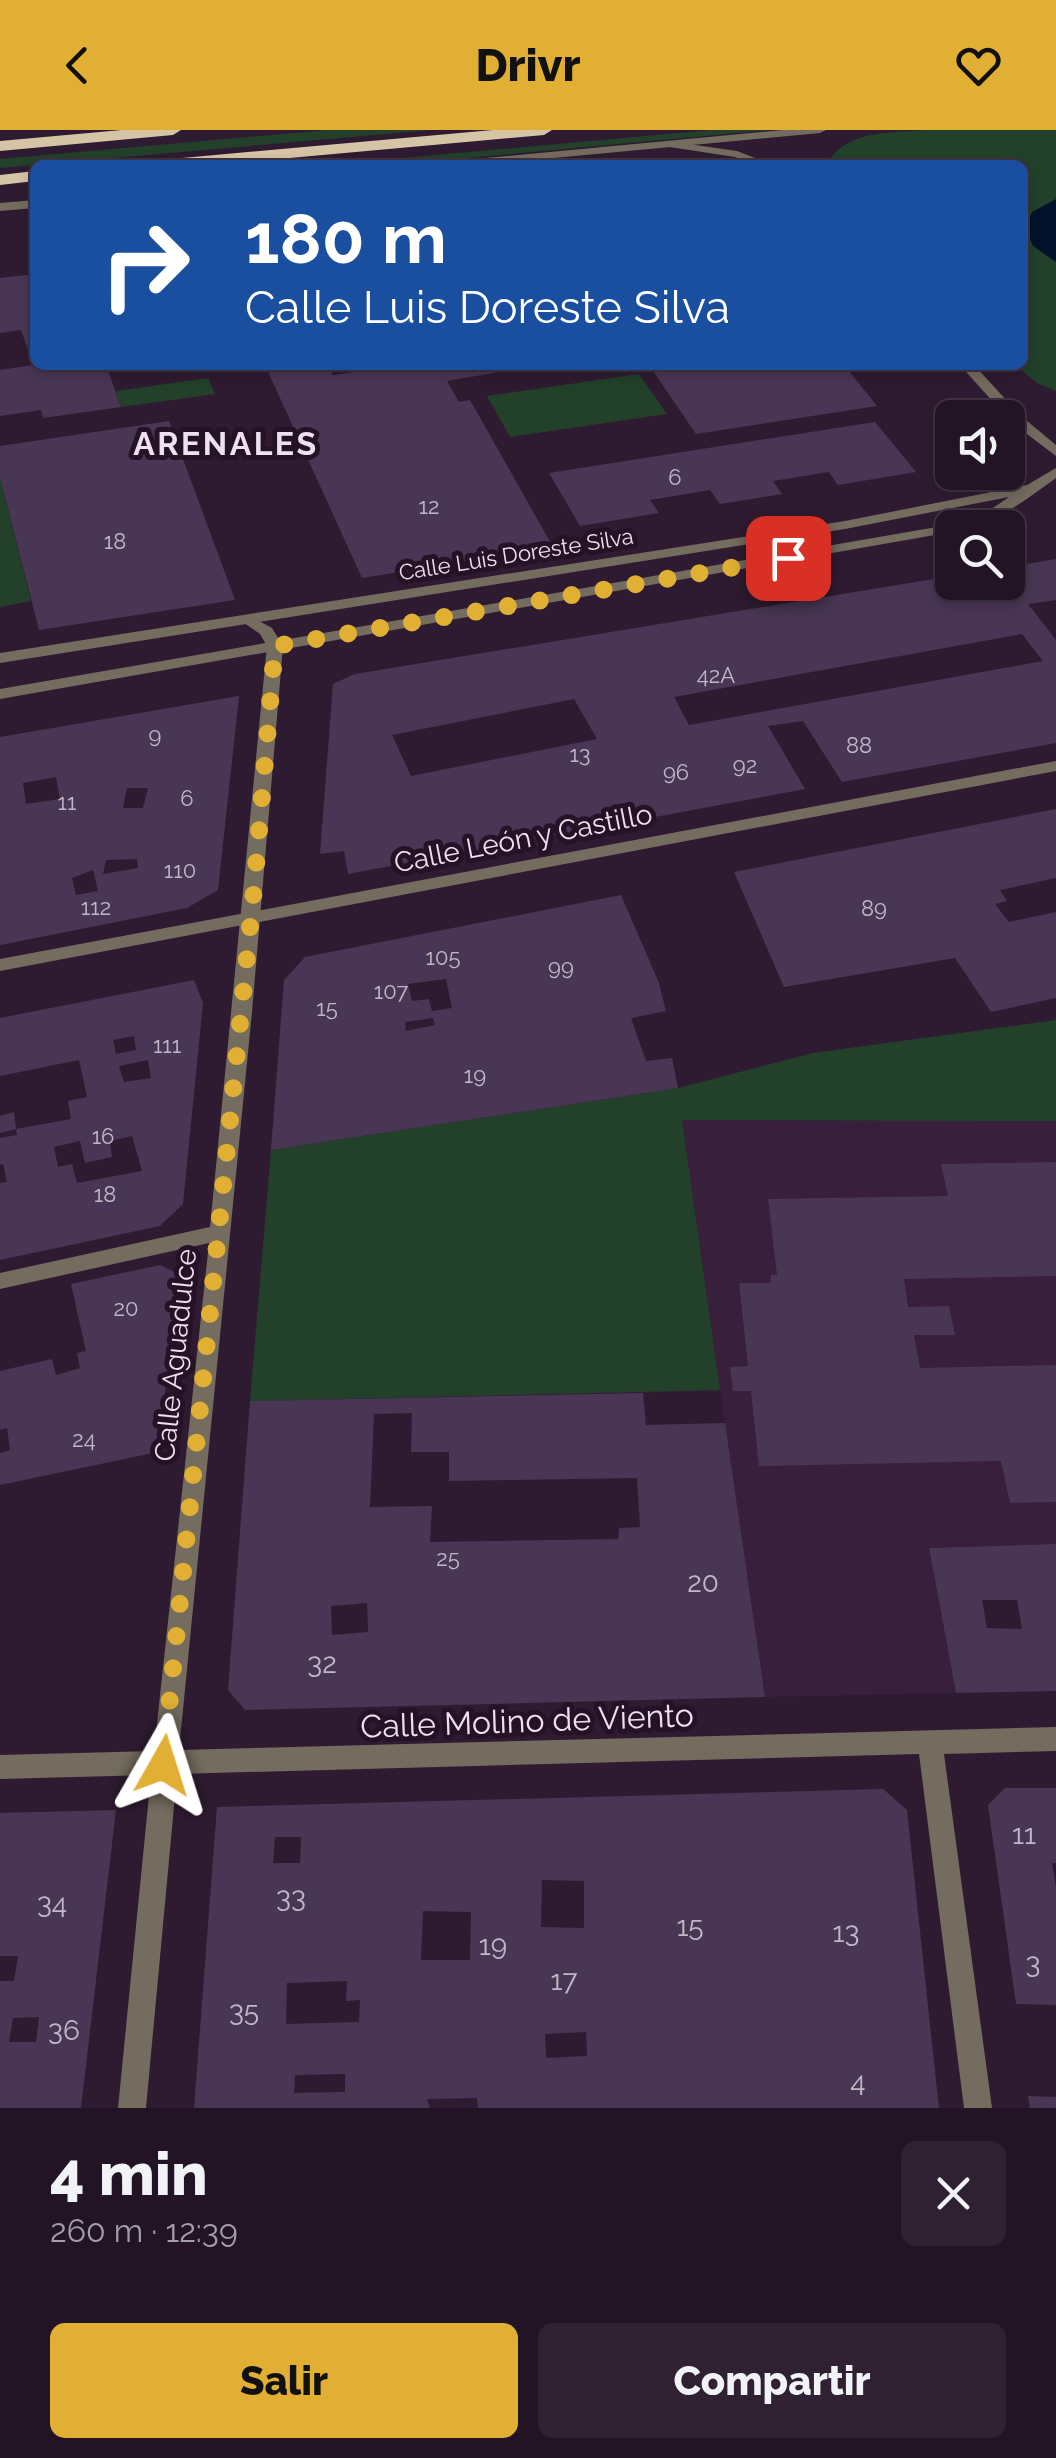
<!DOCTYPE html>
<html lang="es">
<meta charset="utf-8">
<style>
body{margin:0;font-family:Raleway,sans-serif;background:#2f2132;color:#f1f3f6;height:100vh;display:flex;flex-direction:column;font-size:38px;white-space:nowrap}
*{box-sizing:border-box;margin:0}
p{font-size:32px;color:#a39ea7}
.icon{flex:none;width:55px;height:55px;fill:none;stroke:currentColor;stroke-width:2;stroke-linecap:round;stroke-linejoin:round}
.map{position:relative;height:1978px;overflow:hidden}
.drawer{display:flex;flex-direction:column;background:#231425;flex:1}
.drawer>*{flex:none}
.hud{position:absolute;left:30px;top:30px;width:998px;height:210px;border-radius:15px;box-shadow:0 5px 15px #0003,0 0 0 2px #403342;background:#1a4fa0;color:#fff;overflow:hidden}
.tools{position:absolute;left:935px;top:270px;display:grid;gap:20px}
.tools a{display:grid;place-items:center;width:90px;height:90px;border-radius:15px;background:#231425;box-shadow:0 5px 15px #0003,0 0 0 2px #403342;font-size:50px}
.pin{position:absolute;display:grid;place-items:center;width:85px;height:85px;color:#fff;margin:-42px;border-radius:20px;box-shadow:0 5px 15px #0006}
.me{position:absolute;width:110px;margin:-55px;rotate:6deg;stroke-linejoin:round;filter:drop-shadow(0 0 8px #0008)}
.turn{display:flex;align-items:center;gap:35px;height:210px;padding:0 50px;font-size:45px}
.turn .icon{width:130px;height:130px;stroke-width:2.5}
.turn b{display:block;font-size:70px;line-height:85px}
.round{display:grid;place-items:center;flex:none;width:105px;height:105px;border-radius:15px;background:#2f2132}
.headline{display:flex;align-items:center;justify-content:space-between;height:170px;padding:0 50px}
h1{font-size:60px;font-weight:800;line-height:75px}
.primary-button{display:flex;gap:20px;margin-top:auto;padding:20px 50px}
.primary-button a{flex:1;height:115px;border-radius:15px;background:#e1af34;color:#111;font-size:40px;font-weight:800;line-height:115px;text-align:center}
.primary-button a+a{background:#2f2132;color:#f1f3f6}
header{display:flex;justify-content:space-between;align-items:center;height:130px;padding:0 50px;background:#e1af34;color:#111;font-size:45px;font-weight:800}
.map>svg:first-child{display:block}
</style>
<header><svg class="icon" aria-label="back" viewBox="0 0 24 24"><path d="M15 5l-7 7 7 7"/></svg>Drivr<svg class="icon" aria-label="heart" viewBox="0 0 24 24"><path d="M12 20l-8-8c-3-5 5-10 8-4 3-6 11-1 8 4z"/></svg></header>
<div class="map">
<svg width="1056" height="1978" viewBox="0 0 1056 1978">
<rect width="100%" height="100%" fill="#2f1b31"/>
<path fill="#381f3b" d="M 1056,890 L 1056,1414 L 929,1418 L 956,1563 L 765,1567 L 720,1261 L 250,1271 L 271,1020 L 678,958 L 813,923 Z"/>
<path fill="#22402a" d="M 328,0 L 431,0 L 0,38 L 0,29 Z
M 711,0 L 770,0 L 392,35 L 326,35 Z
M 924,0 L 1056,0 L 1056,261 L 1037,253 L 1015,235 L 1022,235 L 1022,35 L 826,35 C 845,0 889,3 924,0 Z
M 639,244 L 667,284 L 510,307 L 487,266 Z
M 208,248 L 215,264 L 121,277 L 116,261 Z
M 0,347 L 31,471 L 0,477 Z
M 1056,890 L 1056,991 L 682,990 L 720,1260 L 250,1271 L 271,1020 L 678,958 L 813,923 Z"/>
<path fill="#02122a" d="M 1056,69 L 1056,132 L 1033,116 L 1025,98 L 1032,82 Z"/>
<path fill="#493654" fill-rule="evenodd" d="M 35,144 L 35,235 L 106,235 L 121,277 L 43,288 L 41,280 L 0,286 L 0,240 L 33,235 L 21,200 L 0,203 L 0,148 Z
M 265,235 L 328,235 L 333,245 L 403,235 L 540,235 L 447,251 L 459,272 L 470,270 L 553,417 L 362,448 Z
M 649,235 L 844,235 L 877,276 L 696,304 Z
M 169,291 L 235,470 L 39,500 L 0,347 L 0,316 Z
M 875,292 L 916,342 L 838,355 L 829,342 L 773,351 L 782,364 L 720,374 L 710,360 L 650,370 L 659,383 L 580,396 L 549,343 Z
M 1056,429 L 1056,470 L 1028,474 L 1056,510 L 1056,613 L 842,652 L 803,591 L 768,596 L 805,659 L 348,744 L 344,721 L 320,724 L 333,554 L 355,544 L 952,446 L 952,452 L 1008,452 L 1008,437 ZM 1022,504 L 1043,531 L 689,595 L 674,567 ZM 574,569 L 597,609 L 411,646 L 392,605 Z
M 239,566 L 218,760 L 187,778 L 0,815 L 0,607 ZM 56,647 L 60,669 L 26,674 L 23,653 ZM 127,658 L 148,658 L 143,678 L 123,678 ZM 137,729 L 138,738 L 103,744 L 106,730 ZM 93,740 L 98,761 L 76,765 L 72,748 Z
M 1056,679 L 1056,748 L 1000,760 L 1007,771 L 995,774 L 1009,792 L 1056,782 L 1056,868 L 991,882 L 955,828 L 784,857 L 734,742 Z
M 621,765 L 659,853 L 666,881 L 631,888 L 646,931 L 672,928 L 678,958 L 271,1020 L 284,850 L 305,827 ZM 446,849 L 452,878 L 432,881 L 429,869 L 412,871 L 408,854 ZM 433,888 L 435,895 L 406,901 L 405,892 Z
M 194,850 L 203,873 L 183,1074 L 160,1096 L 0,1130 L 0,1053 L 7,1052 L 3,1034 L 0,1035 L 0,1008 L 17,1005 L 16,999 L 71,989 L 68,971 L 87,967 L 79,930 L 0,946 L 0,888 ZM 134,906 L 136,920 L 116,924 L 113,910 ZM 148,930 L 151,948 L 124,952 L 119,936 ZM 132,1006 L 142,1041 L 77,1053 L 72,1034 L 58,1037 L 54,1017 L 80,1011 L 85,1033 L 112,1027 L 110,1011 Z
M 14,982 L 16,999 L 0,1003 L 0,986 Z
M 1056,1032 L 1056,1146 L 904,1149 L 908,1177 L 949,1176 L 955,1205 L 914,1205 L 920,1238 L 1056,1235 L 1056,1372 L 1010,1373 L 1001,1331 L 759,1336 L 751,1261 L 733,1261 L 730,1237 L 748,1236 L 739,1153 L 771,1153 L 771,1145 L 777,1145 L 768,1069 L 948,1066 L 941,1034 Z
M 160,1135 L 179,1144 L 158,1322 L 0,1355 L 0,1323 L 10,1320 L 7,1298 L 0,1300 L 0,1241 L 52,1229 L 56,1245 L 80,1238 L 77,1223 L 86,1221 L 71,1154 Z
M 643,1263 L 646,1295 L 725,1293 L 765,1567 L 245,1580 L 228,1560 L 250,1271 ZM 412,1283 L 411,1322 L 449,1322 L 449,1351 L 637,1348 L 640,1397 L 619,1398 L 618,1409 L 430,1412 L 432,1376 L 370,1377 L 374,1284 ZM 367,1473 L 368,1502 L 332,1505 L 331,1476 Z
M 1056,1414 L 1056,1561 L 956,1563 L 929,1418 ZM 982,1470 L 1017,1470 L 1022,1499 L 987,1498 Z
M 1005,1658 L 1056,1658 L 1056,1733 L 1052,1733 L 1056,1757 L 1056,1875 L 1016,1874 L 988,1675 Z
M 883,1659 L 907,1680 L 939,1978 L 478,1978 L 477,1968 L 427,1969 L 430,1978 L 194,1978 L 217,1677 ZM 275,1707 L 301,1707 L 300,1733 L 273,1733 ZM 542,1750 L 584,1751 L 584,1798 L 541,1797 ZM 423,1781 L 471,1782 L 470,1830 L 421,1830 ZM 347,1851 L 346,1871 L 360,1870 L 359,1892 L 286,1894 L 287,1853 ZM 586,1902 L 587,1926 L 546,1928 L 545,1904 ZM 345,1944 L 345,1962 L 294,1963 L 295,1945 Z
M 116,1680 L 81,1978 L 0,1978 L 0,1851 L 14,1851 L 18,1826 L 0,1826 L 0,1683 ZM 39,1887 L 36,1912 L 9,1912 L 13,1888 Z
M 1028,1966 L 1056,1967 L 1056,1978 L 1030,1978 Z"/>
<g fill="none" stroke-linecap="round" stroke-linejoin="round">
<path fill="#746c5f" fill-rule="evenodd" d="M 667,11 L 737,21 L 773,35 L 756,35 L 735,27 L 663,16 L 661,14 Z
M 960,235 L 974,235 L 1021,286 L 1056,315 L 1056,326 L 1011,292 Z
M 248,485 L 272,498 L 283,516 L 252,882 L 179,1620 L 1056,1597 L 1056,1621 L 944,1624 L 992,1978 L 964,1978 L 919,1624 L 177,1644 L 146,1978 L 118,1978 L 151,1645 L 0,1649 L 0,1625 L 154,1621 L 209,1113 L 0,1159 L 0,1143 L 210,1097 L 267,516 L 260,504 L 240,490 Z"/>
<path fill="#746c5f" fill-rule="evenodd" d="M 783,0 L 826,0 L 820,3 L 480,35 L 437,35 L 443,32 Z
M 35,70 L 35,78 L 0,81 L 0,73 Z
M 1056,338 L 1056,348 C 1026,369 993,398 952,398 L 952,402 L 0,569 L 0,559 L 954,394 L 990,380 L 1009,367 L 845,399 L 0,533 L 0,523 L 845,391 L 1027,355 Z
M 1056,631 L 1056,641 L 0,841 L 0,829 Z"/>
<path fill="#d5c4a6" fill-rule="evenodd" d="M 122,0 L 181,0 L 173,5 L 0,21 L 0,11 Z
M 493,0 L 552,0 L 544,5 L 212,35 L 152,35 L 160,30 Z
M 35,41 L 35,51 L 0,55 L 0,45 Z"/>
</g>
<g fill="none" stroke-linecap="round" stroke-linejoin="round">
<path stroke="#e1af34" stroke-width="18" stroke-dasharray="0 32.4" d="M 163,1635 L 254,759 L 275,516 L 788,428"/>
</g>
<g text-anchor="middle" stroke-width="10" stroke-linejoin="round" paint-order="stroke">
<g font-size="22" fill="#c4b6c8">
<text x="675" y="355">6</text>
<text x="429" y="384">12</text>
<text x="115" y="419">18</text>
<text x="716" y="553">42A</text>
<text x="155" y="613">9</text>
<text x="859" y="623">88</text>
<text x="580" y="632">13</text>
<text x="745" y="643">92</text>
<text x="676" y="650">96</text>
<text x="187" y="676">6</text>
<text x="67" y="680">11</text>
<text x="180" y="748">110</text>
<text x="96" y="785">112</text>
<text x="874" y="786">89</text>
<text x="443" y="835">105</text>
<text x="561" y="845">99</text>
<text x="391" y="869">107</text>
<text x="327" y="886">15</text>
<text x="167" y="923">111</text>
<text x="475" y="953">19</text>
<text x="103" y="1014">16</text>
<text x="105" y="1072">18</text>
<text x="126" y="1186">20</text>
<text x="84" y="1317">24</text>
<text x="448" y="1436">25</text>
</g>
<g font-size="22" fill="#ede0ef" stroke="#251227">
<text transform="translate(516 424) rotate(-9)" y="8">Calle Luis Doreste Silva</text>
</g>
<g font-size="28" fill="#ede0ef" stroke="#251227">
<text transform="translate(523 708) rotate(-11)" y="10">Calle León y Castillo</text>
<text transform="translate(175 1225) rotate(-84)" y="10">Calle Aguadulce</text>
</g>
<g font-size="28" fill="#c4b6c8">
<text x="703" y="1462">20</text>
<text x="322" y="1543">32</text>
<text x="1024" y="1714">11</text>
<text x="291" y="1777">33</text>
<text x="52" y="1783">34</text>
<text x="690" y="1806">15</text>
<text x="846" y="1812">13</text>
<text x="493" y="1825">19</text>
<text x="1033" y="1843">3</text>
<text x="564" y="1860">17</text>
<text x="244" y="1891">35</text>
<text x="64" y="1910">36</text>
<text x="858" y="1961">4</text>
</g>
<g font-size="32" font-weight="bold" letter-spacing="2.5" fill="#ede0ef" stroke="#251227">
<text x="226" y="325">ARENALES</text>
</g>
<g font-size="32" fill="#ede0ef" stroke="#251227">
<text transform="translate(527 1591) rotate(-2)" y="11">Calle Molino de Viento</text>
</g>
</g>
</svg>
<div class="tools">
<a><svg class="icon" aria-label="sound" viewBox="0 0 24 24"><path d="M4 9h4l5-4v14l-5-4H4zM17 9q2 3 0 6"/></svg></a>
<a><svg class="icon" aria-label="search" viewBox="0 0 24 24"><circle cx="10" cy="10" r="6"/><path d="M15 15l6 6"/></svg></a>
</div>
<div class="pin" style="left:788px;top:428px;background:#d93025"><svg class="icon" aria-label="arrive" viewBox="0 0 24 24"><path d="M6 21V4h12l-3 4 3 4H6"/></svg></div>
<svg class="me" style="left:163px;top:1635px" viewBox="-20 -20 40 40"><path d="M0-17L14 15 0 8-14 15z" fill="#e1af34" stroke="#fff" stroke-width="4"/></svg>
<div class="hud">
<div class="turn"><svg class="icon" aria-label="right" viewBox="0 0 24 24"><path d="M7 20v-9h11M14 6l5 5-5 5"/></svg><div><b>180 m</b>Calle Luis Doreste Silva</div></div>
</div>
</div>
<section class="drawer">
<div class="headline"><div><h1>4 min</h1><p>260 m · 12:39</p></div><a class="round"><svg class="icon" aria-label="close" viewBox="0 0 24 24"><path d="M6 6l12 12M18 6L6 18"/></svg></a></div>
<div class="primary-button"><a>Salir</a><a>Compartir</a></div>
</section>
